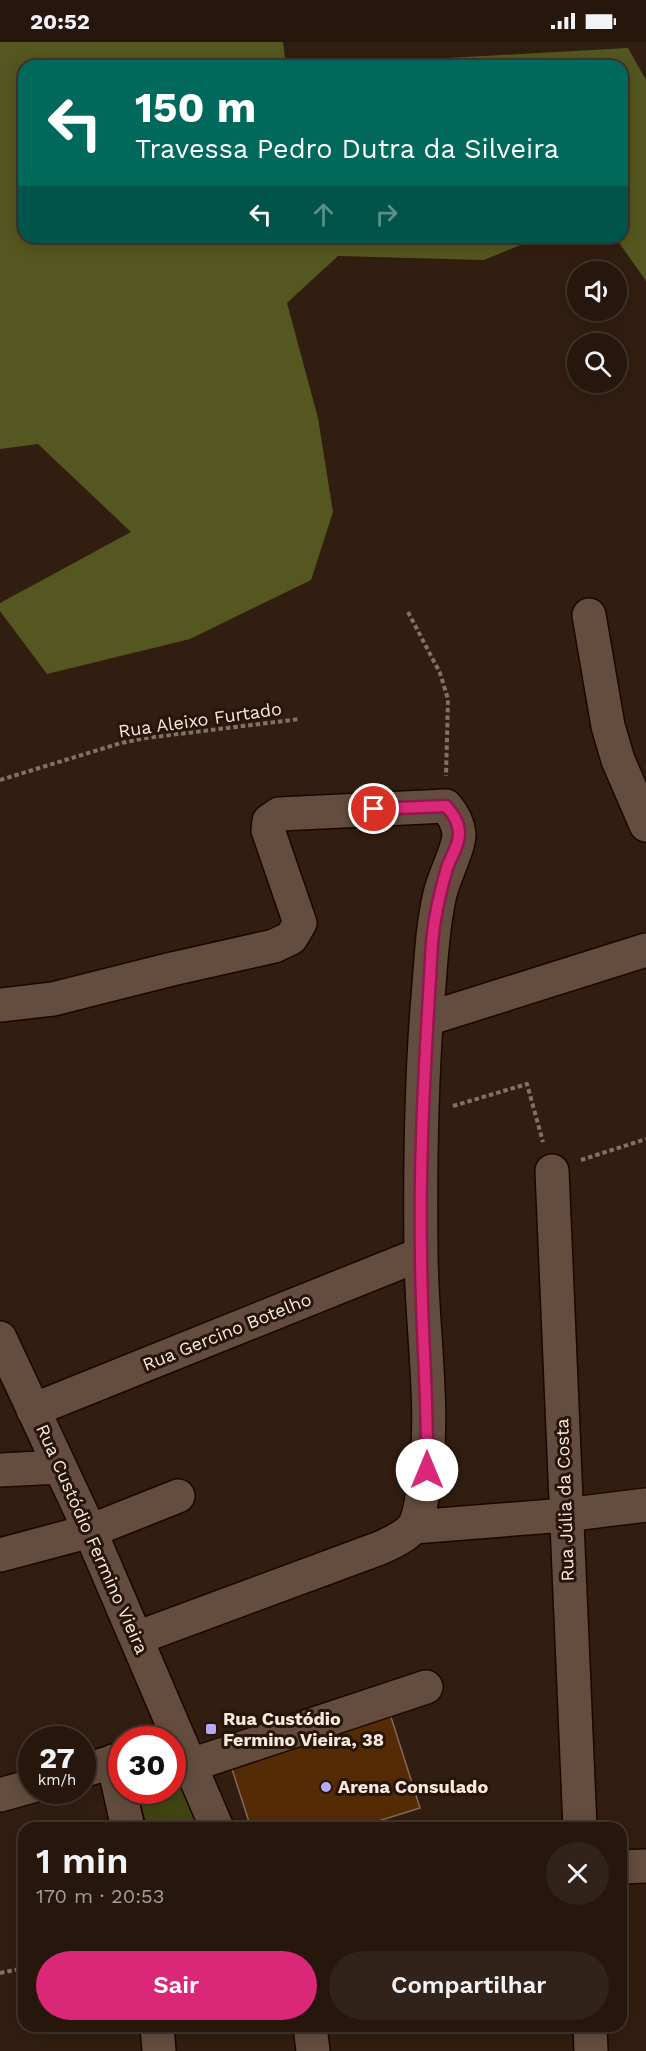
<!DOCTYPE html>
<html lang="pt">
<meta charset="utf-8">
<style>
body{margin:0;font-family:"Work Sans",sans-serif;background:#32231a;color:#f1f3f6;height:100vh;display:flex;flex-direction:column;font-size:22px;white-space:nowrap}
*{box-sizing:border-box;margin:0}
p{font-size:20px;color:#a49f9d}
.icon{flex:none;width:33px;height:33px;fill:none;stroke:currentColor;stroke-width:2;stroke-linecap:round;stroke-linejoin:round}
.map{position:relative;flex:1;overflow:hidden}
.details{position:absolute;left:18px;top:1780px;width:609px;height:210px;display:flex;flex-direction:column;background:#26160c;border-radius:18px;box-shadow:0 3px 15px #0003,0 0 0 2px #42352d}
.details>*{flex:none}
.guide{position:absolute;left:18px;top:18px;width:610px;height:183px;border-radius:18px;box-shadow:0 3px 15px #0003,0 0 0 2px #42352d;background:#00695c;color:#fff;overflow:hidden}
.fabs{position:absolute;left:567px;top:219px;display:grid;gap:12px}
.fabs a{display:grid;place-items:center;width:60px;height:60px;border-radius:50%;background:#26160c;box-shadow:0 3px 15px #0003,0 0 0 2px #42352d;font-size:30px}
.speed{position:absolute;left:18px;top:1684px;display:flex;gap:12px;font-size:30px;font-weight:700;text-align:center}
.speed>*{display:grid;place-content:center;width:78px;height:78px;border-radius:50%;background:#26160c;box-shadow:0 3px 15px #0003,0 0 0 2px #42352d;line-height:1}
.speed small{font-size:15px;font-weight:400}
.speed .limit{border:9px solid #d22;background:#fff;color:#111}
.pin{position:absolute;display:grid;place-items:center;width:51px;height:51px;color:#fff;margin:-26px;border:3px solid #fff;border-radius:50%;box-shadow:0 2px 6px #0007}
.me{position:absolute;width:66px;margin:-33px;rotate:0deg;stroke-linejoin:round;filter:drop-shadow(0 0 4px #0008)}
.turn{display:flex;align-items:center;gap:21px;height:126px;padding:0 18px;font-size:27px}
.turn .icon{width:78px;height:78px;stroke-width:2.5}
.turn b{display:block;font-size:42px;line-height:51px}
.lanes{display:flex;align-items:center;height:57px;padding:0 18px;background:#0003;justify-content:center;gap:30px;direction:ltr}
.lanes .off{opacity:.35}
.round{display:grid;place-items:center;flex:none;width:63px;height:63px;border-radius:32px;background:#32231a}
.summary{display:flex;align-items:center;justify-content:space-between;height:102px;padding:0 18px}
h1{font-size:36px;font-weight:600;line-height:45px}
.action{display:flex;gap:12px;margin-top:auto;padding:12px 18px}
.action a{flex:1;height:69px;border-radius:36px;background:#db2777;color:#fff;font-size:24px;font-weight:600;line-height:69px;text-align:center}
.action a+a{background:#32231a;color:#f1f3f6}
.status{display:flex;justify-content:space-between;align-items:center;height:42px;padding:0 30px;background:#26160c;direction:ltr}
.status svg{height:16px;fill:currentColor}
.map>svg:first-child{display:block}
</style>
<div class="status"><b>20:52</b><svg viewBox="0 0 49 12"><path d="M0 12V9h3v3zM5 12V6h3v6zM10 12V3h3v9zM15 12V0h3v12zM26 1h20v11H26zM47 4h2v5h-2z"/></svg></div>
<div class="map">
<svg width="646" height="2009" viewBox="0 0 646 2009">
<rect width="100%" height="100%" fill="#321e10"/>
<path fill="#424512" d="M 173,1727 L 198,1786 L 148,1786 L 137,1749 L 172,1749 Z"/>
<path fill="#54571f" d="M 0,0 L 283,0 L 286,24 L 24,24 L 24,195 L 540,195 L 484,218 L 338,214 L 287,261 L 318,376 L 333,470 L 311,538 L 190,597 L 47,632 L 0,569 L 0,561 L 131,490 L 38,402 L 0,407 Z
M 628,6 L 646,38 L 646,239 L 615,195 L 622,195 L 622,24 L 305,24 Z"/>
<path fill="#552b06" stroke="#826a5a" stroke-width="1.5" d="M 390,1672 L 420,1766 L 356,1786 L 251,1786 L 231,1724 Z"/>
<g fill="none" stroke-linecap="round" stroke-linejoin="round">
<g stroke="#190700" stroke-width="36">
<path id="minor" d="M 589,573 L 608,684 L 618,718 L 646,783
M 0,963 L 53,957 L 172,927 L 274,904 L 291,896 L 300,881 L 268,788 L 269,779 L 279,772 L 446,764 C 453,772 458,780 459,792 C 459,807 444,834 440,852 C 432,886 431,921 428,955 C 421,1040 420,1124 421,1209 C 421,1286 437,1373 423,1449 C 421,1460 420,1474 414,1484 C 407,1494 391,1501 380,1506 L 137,1596
M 427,977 L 646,908
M 552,1129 L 580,1786
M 0,1296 L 90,1489 L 217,1786
M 33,1368 L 421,1212
M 0,1428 L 60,1425
M 413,1485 L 565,1473 L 646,1463
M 0,1513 L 90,1489 L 178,1454
M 113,1719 L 128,1786
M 191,1723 L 426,1645
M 82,1729 L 122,1717
M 0,1753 L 32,1744
M 621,1825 L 646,1824
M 157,1984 L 159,2009
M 310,1984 L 313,2009
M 590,1984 L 591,2009"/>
</g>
<path stroke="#837165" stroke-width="4" stroke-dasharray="4.5 3" stroke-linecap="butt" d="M 408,570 L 440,631 L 448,657 L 446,734
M 0,738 L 121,701 L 146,696 L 300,677
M 453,1064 L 527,1042 L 543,1100
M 581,1118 L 646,1097
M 0,1931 L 24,1926"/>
<use href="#minor" stroke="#644d3e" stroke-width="33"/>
</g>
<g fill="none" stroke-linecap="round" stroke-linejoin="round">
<g stroke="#8e194d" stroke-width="15">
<path id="route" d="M 374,767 L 446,764 C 453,772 459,780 459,792 C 459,804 451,814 447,826 C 440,850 434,876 432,901 C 426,1004 419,1107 421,1210 C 421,1283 428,1355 427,1428"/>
</g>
<use href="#route" stroke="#db2777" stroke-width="10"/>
</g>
<g fill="#b7abf7" stroke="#281507" stroke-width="2">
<rect x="205" y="1681" width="12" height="12" rx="3"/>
<circle cx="326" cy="1745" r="6"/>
</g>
<g text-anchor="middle" stroke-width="6" stroke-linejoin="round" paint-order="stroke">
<g font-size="18" fill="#f7e9e0" stroke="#281507">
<text transform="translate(200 678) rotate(-8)" y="6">Rua Aleixo Furtado</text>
<text transform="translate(227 1290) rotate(-22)" y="6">Rua Gercino Botelho</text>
<text transform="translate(565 1458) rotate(-92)" y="6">Rua Júlia da Costa</text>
<text transform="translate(92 1497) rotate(66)" y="6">Rua Custódio Fermino Vieira</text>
</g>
<g font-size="18" font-weight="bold" fill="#f7e9e0" stroke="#281507" text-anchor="start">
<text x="223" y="1683">Rua Custódio<tspan x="223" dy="21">Fermino Vieira, 38</tspan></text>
<text x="338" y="1751">Arena Consulado</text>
</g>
</g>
</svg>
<div class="fabs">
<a><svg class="icon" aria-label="sound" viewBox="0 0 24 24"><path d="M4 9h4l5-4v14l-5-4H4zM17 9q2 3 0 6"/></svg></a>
<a><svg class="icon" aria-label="search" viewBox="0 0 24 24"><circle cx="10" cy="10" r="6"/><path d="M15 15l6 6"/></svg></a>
</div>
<div class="speed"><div>27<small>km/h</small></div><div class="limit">30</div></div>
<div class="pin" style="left:374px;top:767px;background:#d93025"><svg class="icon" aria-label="arrive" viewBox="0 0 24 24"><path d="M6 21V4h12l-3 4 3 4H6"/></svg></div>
<svg class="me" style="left:427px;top:1428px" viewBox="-20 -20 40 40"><circle r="19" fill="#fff"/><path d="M0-13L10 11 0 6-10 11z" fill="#db2777"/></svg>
<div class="guide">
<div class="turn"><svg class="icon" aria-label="left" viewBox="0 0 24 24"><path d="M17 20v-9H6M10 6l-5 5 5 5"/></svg><div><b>150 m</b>Travessa Pedro Dutra da Silveira</div></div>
<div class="lanes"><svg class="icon" aria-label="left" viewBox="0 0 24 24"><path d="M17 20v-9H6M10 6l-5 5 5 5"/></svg><svg class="icon off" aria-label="ahead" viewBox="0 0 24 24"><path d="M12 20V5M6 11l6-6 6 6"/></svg><svg class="icon off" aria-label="right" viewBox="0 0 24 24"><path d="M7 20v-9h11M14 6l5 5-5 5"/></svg></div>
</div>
<section class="details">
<div class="summary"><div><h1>1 min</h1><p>170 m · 20:53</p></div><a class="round"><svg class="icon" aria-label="close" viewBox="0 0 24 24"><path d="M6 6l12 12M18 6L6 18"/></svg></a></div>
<div class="action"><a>Sair</a><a>Compartilhar</a></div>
</section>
</div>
